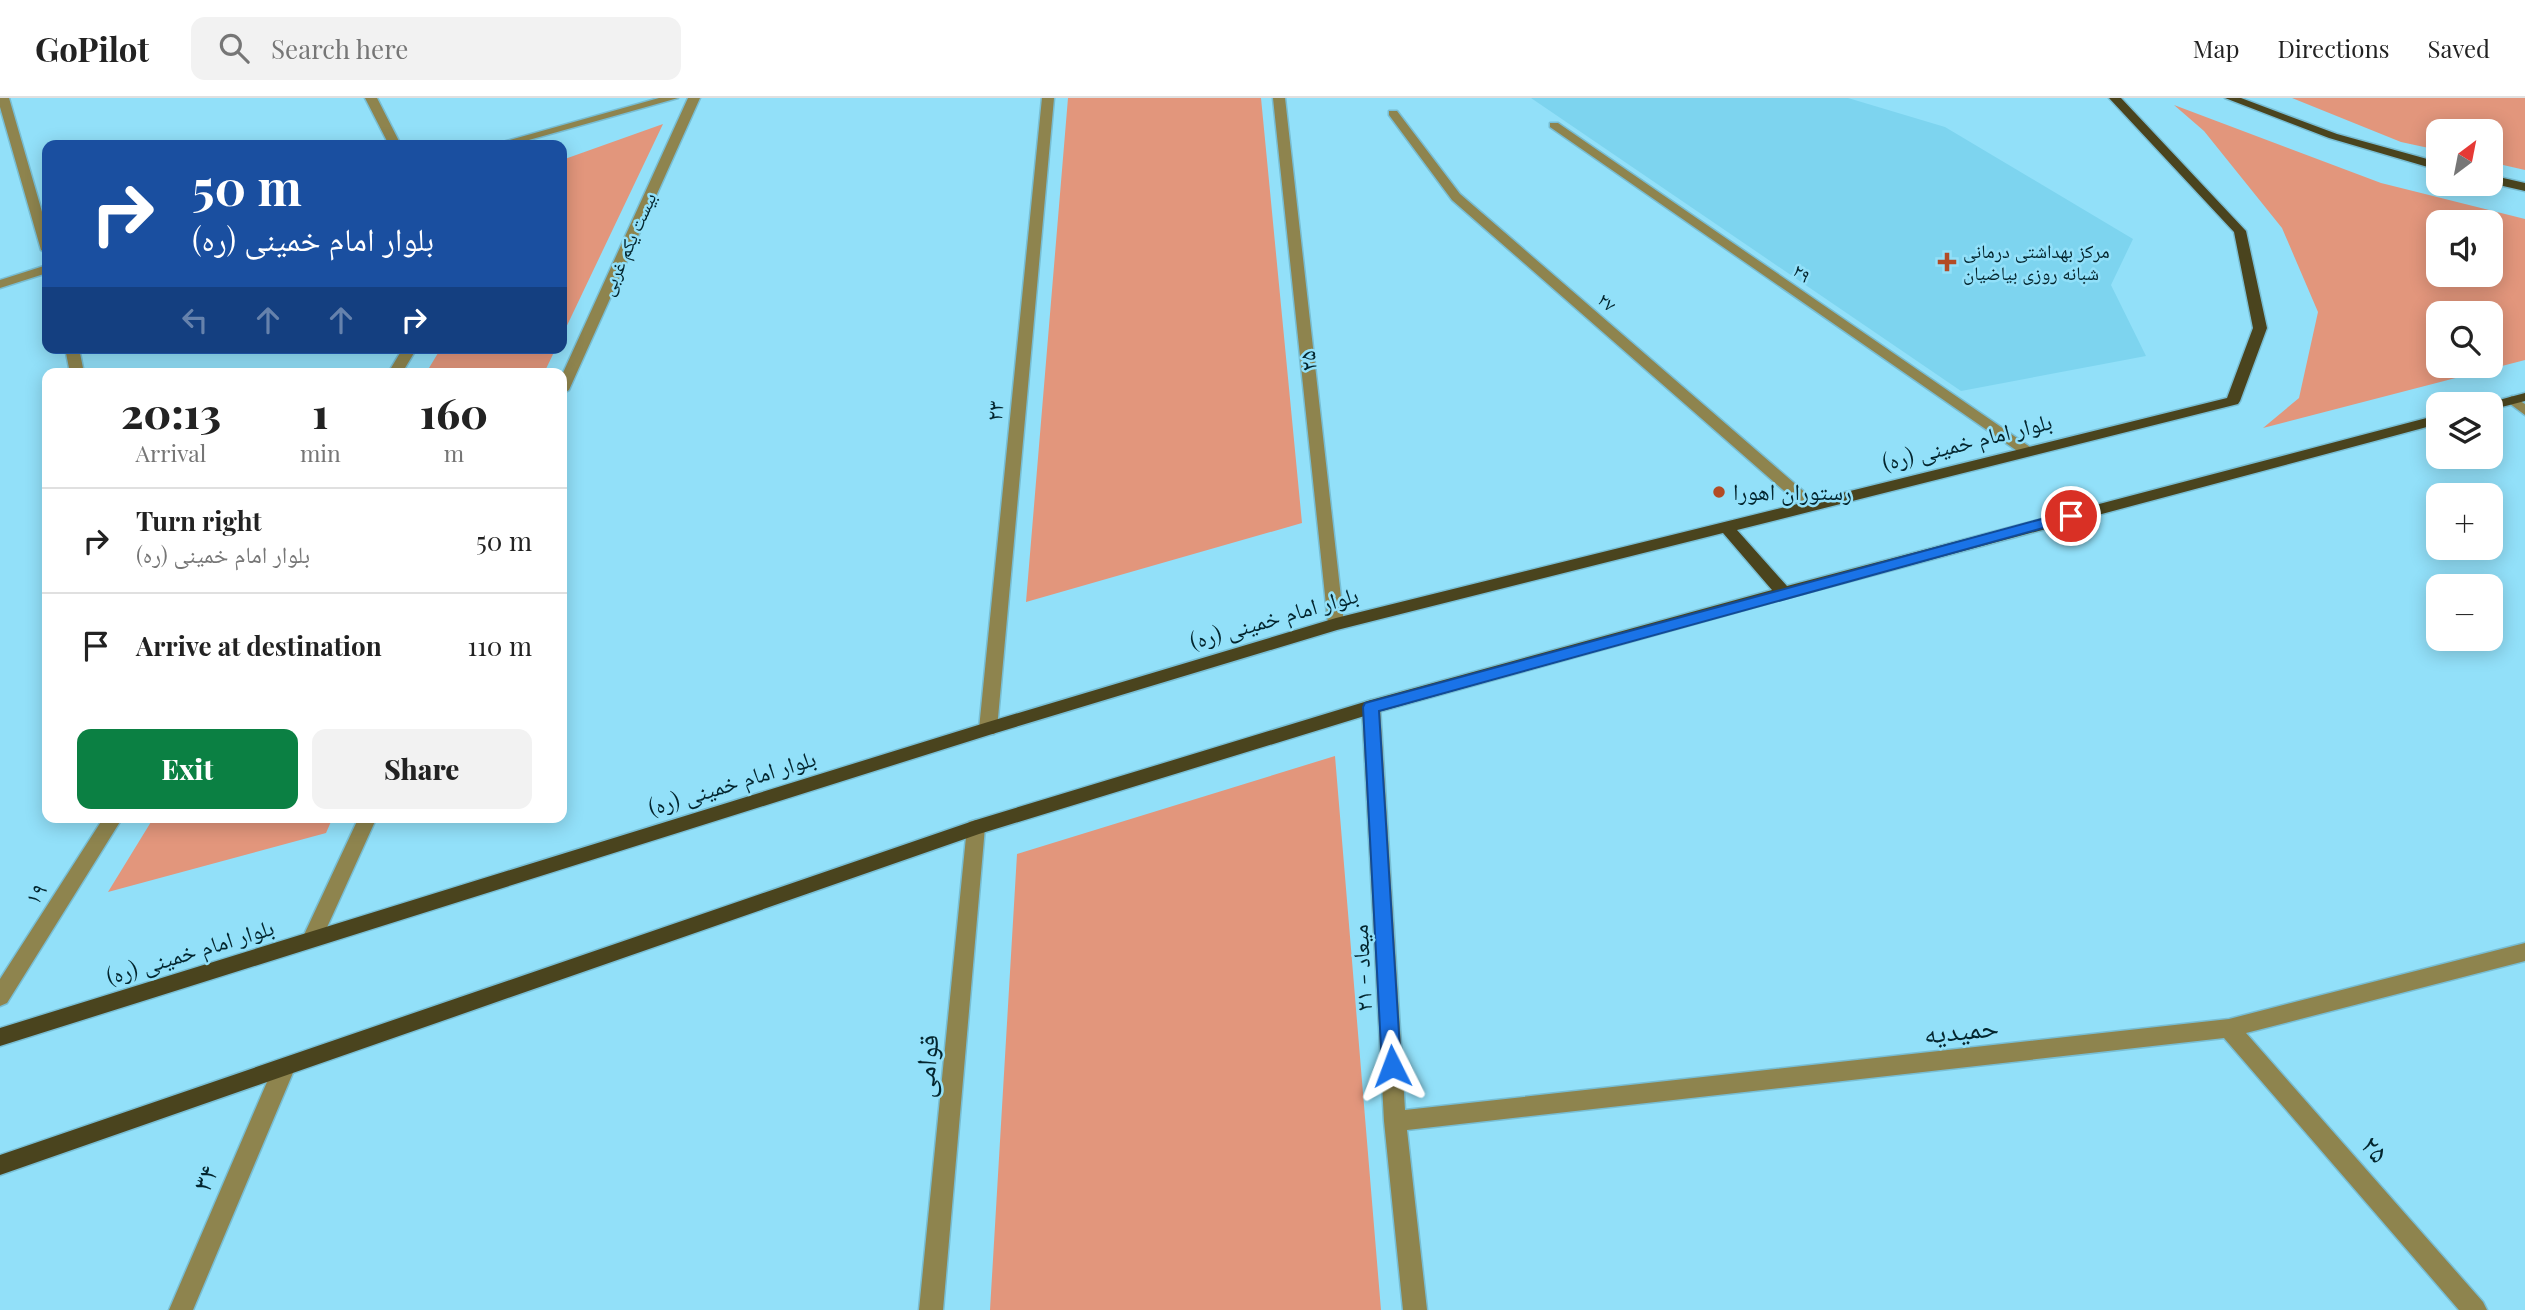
<!DOCTYPE html>
<meta charset="utf-8">
<style>
body{margin:0;font-family:"Playfair Display","Noto Naskh Arabic",serif;background:#f2f2f2;color:#222;height:100vh;display:flex;flex-direction:column;font-size:26px;white-space:nowrap}
*{box-sizing:border-box;margin:0}
p{font-size:23px;color:#767676}
.icon{flex:none;width:38px;height:38px;fill:none;stroke:currentColor;stroke-width:2;stroke-linecap:round;stroke-linejoin:round}
.map{position:relative;flex:1;overflow:hidden}
.panel{position:absolute;left:42px;top:270px;width:525px;height:455px;display:flex;flex-direction:column;background:#fff;border-radius:14px;box-shadow:0 4px 18px #0003}
.panel>*{flex:none}
.hud{position:absolute;left:42px;top:42px;width:525px;height:214px;border-radius:14px;box-shadow:0 4px 18px #0003;background:#1a4fa0;color:#fff;overflow:hidden}
.needle{width:46px;rotate:32deg}
.tools{position:absolute;left:2426px;top:21px;display:grid;gap:14px}
.tools a{display:grid;place-items:center;width:77px;height:77px;border-radius:14px;background:#fff;box-shadow:0 4px 18px #0003;font-size:35px}
.pin{position:absolute;display:grid;place-items:center;width:60px;height:60px;color:#fff;margin:-30px;border:4px solid #fff;border-radius:50%;box-shadow:0 2px 7px #0007}
.me{position:absolute;width:77px;margin:-38px;rotate:357deg;stroke-linejoin:round;filter:drop-shadow(0 0 5px #0008)}
.turn{display:flex;align-items:center;gap:24px;height:147px;padding:0 35px;font-size:32px}
.turn .icon{width:91px;height:91px;stroke-width:2.5}
.turn b{display:block;font-size:49px;line-height:60px}
.lanes{display:flex;align-items:center;height:66px;padding:0 35px;background:#0003;justify-content:center;gap:35px;direction:ltr}
.lanes .off{opacity:.35}
.eta{display:flex;justify-content:space-evenly;align-items:center;height:119px;text-align:center}
.eta b{font-size:42px;font-weight:800;line-height:49px}
.button{display:flex;gap:14px;margin-top:auto;padding:14px 35px}
.button a{flex:1;height:80px;border-radius:14px;background:#0b8043;color:#fff;font-size:28px;font-weight:800;line-height:80px;text-align:center}
.button a+a{background:#f2f2f2;color:#222}
ul{padding:0;list-style:none}
li{display:flex;align-items:center;gap:21px;height:105px;padding:0 35px;border-top:2px solid #e0e0e0}
li div{flex:1}
li b{display:block;font-size:26px}
li em{font-style:normal}
header{display:flex;align-items:center;gap:42px;box-sizing:border-box;height:98px;padding:0 35px;background:#fff;border-bottom:2px solid #e0e0e0}
header strong{font-size:33px}
nav{display:flex;gap:38px;margin-inline-start:auto;font-size:24px}
.search{width:490px;height:63px;background:#f2f2f2;display:flex;align-items:center;gap:18px;box-sizing:border-box;padding:0 24px;border-radius:14px;color:#767676;font-size:26px}
.map>svg:first-child{display:block}
</style>
<header>
<strong>GoPilot</strong>
<div class="search"><svg class="icon" aria-label="search" viewBox="0 0 24 24"><circle cx="10" cy="10" r="6"/><path d="M15 15l6 6"/></svg>Search here</div>
<nav><a>Map</a><a>Directions</a><a>Saved</a></nav>
</header>
<div class="map">
<svg width="2525" height="1212" viewBox="0 0 2525 1212">
<rect width="100%" height="100%" fill="#92e0f9"/>
<path fill="#7dd4ef" d="M 1531,0 L 1848,0 L 1945,29 L 2133,141 L 2111,187 L 2146,258 L 1961,293 Z"/>
<path fill="#e2967c" fill-rule="evenodd" d="M 1068,0 L 1261,0 L 1302,425 L 1026,504 Z
M 2292,0 L 2525,0 L 2525,72 L 2490,64 L 2490,33 L 2438,33 L 2438,52 L 2401,44 Z
M 2174,7 L 2381,85 L 2525,121 L 2525,262 L 2263,330 L 2299,300 L 2318,214 L 2282,130 L 2204,33 ZM 2490,124 L 2490,177 L 2438,177 L 2438,124 ZM 2490,215 L 2490,268 L 2438,268 L 2438,215 Z
M 663,26 L 562,238 L 562,62 Z
M 441,250 L 556,250 L 544,275 L 426,275 Z
M 1335,658 L 1381,1212 L 990,1212 L 1017,756 Z
M 154,719 L 333,719 L 326,735 L 108,794 Z"/>
<g fill="none" stroke-linecap="round" stroke-linejoin="round">
<g stroke="#78bed4" stroke-width="3">
<path id="minor" d="M 0,0 L 9,0 L 47,131 L 47,156 L 41,152 L 0,9 Z
M 365,0 L 377,0 L 401,47 L 389,47 Z
M 659,0 L 678,0 L 511,47 L 492,47 Z
M 688,0 L 700,0 L 569,292 L 562,296 L 562,277 Z
M 1042,0 L 1054,0 L 997,631 L 994,636 L 982,636 L 979,631 Z
M 1273,0 L 1285,0 L 1344,526 L 1336,532 L 1328,526 Z
M 1389,13 L 1397,13 L 1460,96 L 1816,404 L 1819,408 L 1816,412 L 1806,412 L 1452,102 L 1389,17 Z
M 1550,25 L 1558,25 L 2033,351 L 2035,354 L 2033,357 L 2023,357 L 1550,29 Z
M 47,167 L 47,175 L 0,190 L 0,182 Z
M 65,250 L 79,250 L 84,275 L 70,275 Z
M 403,250 L 417,250 L 402,275 L 388,275 Z
M 2512,298 L 2525,306 L 2525,317 L 2505,302 Z
M 1371,602 L 1377,604 L 1380,609 L 1405,1012 L 2229,921 L 2525,845 L 2525,863 L 2246,935 L 2483,1204 L 2487,1212 L 2459,1212 L 2224,940 L 1407,1032 L 1427,1212 L 1403,1212 L 1384,1023 L 1362,609 L 1365,604 Z
M 104,719 L 123,719 L 7,905 L 0,908 L 0,881 Z
M 359,719 L 377,719 L 319,847 L 312,849 L 305,847 L 302,841 Z
M 976,722 L 983,724 L 985,729 L 943,1212 L 919,1212 L 967,729 L 969,724 Z
M 284,960 L 291,963 L 295,970 L 193,1212 L 169,1212 L 273,970 L 277,963 Z"/>
</g>
<g stroke="#78bed4" stroke-width="3">
<path id="major" d="M 2109,0 L 2121,0 L 2246,133 L 2267,230 L 2240,303 L 2238,306 L 1737,432 L 1787,488 L 2438,317 L 2438,326 L 1784,501 L 1371,616 L 979,736 L 0,1077 L 0,1057 L 976,722 L 1371,602 L 1772,492 L 1723,435 L 1337,532 L 989,637 L 0,948 L 0,930 L 988,624 L 1336,520 L 2227,300 L 2253,230 L 2234,134 Z
M 2225,0 L 2241,0 L 2337,36 L 2438,64 L 2438,72 L 2329,40 Z
M 2490,77 L 2525,85 L 2525,93 L 2490,85 Z
M 2525,295 L 2525,303 L 2490,312 L 2490,306 L 2484,306 Z"/>
</g>
<use href="#minor" fill="#8e844e" fill-rule="evenodd"/>
<use href="#major" fill="#4a441e" fill-rule="evenodd"/>
</g>
<path fill="#1a73e8" stroke="#114b97" stroke-width="2" d="M 2071,413 L 2078,418 L 2076,421 L 1379,613 L 1401,968 L 1399,974 L 1392,977 L 1385,974 L 1382,968 L 1363,609 L 1365,605 Z"/>
<g fill="#b24b25" stroke="#92e0f9" stroke-width="2.5">
<path d="M1943.5 153.5h7v7h7v7h-7v7h-7v-7h-7v-7h7z"/>
<circle cx="1719" cy="394" r="7"/>
</g>
<g text-anchor="middle" stroke-width="5" stroke-linejoin="round" paint-order="stroke">
<g font-size="19" fill="#03252e" stroke="#92e0f9">
<text transform="translate(628 146) rotate(-66)" y="7">بیست یکم غربی</text>
<text transform="translate(1802 175) rotate(35)" y="7">۲۹</text>
<text transform="translate(1607 204) rotate(41)" y="7">۲۷</text>
</g>
<g font-size="19" fill="#03252e" stroke="#92e0f9" text-anchor="start">
<text x="1963" y="160">مرکز بهداشتی درمانی<tspan x="1963" dy="22">شبانه روزی بیاضیان</tspan></text>
</g>
<g font-size="23" fill="#03252e" stroke="#92e0f9">
<text transform="translate(1308 263) rotate(-96)" y="8">۲۵</text>
<text transform="translate(995 313) rotate(-85)" y="8">۲۳</text>
<text transform="translate(1967 344) rotate(-14)" y="8">بلوار امام خمینی (ره)</text>
<text transform="translate(1274 520) rotate(-16)" y="8">بلوار امام خمینی (ره)</text>
<text transform="translate(732 685) rotate(-17)" y="8">بلوار امام خمینی (ره)</text>
<text transform="translate(36 796) rotate(-58)" y="8">۱۹</text>
<text transform="translate(190 854) rotate(-17)" y="8">بلوار امام خمینی (ره)</text>
<text transform="translate(1362 870) rotate(-93)" y="8">۲۱ - میعاد</text>
</g>
<g font-size="23" fill="#03252e" stroke="#92e0f9" text-anchor="start">
<text x="1733" y="402">رستوران اهورا</text>
</g>
<g font-size="28" fill="#03252e" stroke="#92e0f9">
<text transform="translate(1961 932) rotate(-6)" y="10">حمیدیه</text>
<text transform="translate(926 968) rotate(-85)" y="10">قوامی</text>
<text transform="translate(2375 1051) rotate(49)" y="10">۲۵</text>
<text transform="translate(205 1080) rotate(-67)" y="10">۳۴</text>
</g>
</g>
</svg>
<div class="tools">
<a><svg class="needle" viewBox="-14 -14 28 28"><path d="M0-13l5 13h-10z" fill="#e53935"/><path d="M0 13l5-13h-10z" fill="#767676"/></svg></a>
<a><svg class="icon" aria-label="sound" viewBox="0 0 24 24"><path d="M4 9h4l5-4v14l-5-4H4zM17 9q2 3 0 6"/></svg></a>
<a><svg class="icon" aria-label="search" viewBox="0 0 24 24"><circle cx="10" cy="10" r="6"/><path d="M15 15l6 6"/></svg></a>
<a><svg class="icon" aria-label="layers" viewBox="0 0 24 24"><path d="M12 4l9 5-9 5-9-5zM3 14l9 5 9-5"/></svg></a>
<a>+</a>
<a>−</a>
</div>
<div class="pin" style="left:2071px;top:418px;background:#d93025"><svg class="icon" aria-label="arrive" viewBox="0 0 24 24"><path d="M6 21V4h12l-3 4 3 4H6"/></svg></div>
<svg class="me" style="left:1392px;top:968px" viewBox="-20 -20 40 40"><path d="M0-17L14 15 0 8-14 15z" fill="#1a73e8" stroke="#fff" stroke-width="4"/></svg>
<div class="hud">
<div class="turn"><svg class="icon" aria-label="right" viewBox="0 0 24 24"><path d="M7 20v-9h11M14 6l5 5-5 5"/></svg><div><b>50 m</b>بلوار امام خمینی (ره)</div></div>
<div class="lanes"><svg class="icon off" aria-label="left" viewBox="0 0 24 24"><path d="M17 20v-9H6M10 6l-5 5 5 5"/></svg><svg class="icon off" aria-label="ahead" viewBox="0 0 24 24"><path d="M12 20V5M6 11l6-6 6 6"/></svg><svg class="icon off" aria-label="ahead" viewBox="0 0 24 24"><path d="M12 20V5M6 11l6-6 6 6"/></svg><svg class="icon" aria-label="right" viewBox="0 0 24 24"><path d="M7 20v-9h11M14 6l5 5-5 5"/></svg></div>
</div>
<section class="panel">
<div class="eta">
<div><b>20:13</b><p>Arrival</p></div>
<div><b>1</b><p>min</p></div>
<div><b>160</b><p>m</p></div>
</div>
<ul>
<li><svg class="icon" aria-label="right" viewBox="0 0 24 24"><path d="M7 20v-9h11M14 6l5 5-5 5"/></svg><div><b>Turn right</b><p>بلوار امام خمینی (ره)</p></div><em>50 m</em></li>
<li><svg class="icon" aria-label="arrive" viewBox="0 0 24 24"><path d="M6 21V4h12l-3 4 3 4H6"/></svg><div><b>Arrive at destination</b></div><em>110 m</em></li>
</ul>
<div class="button"><a>Exit</a><a>Share</a></div>
</section>
</div>
